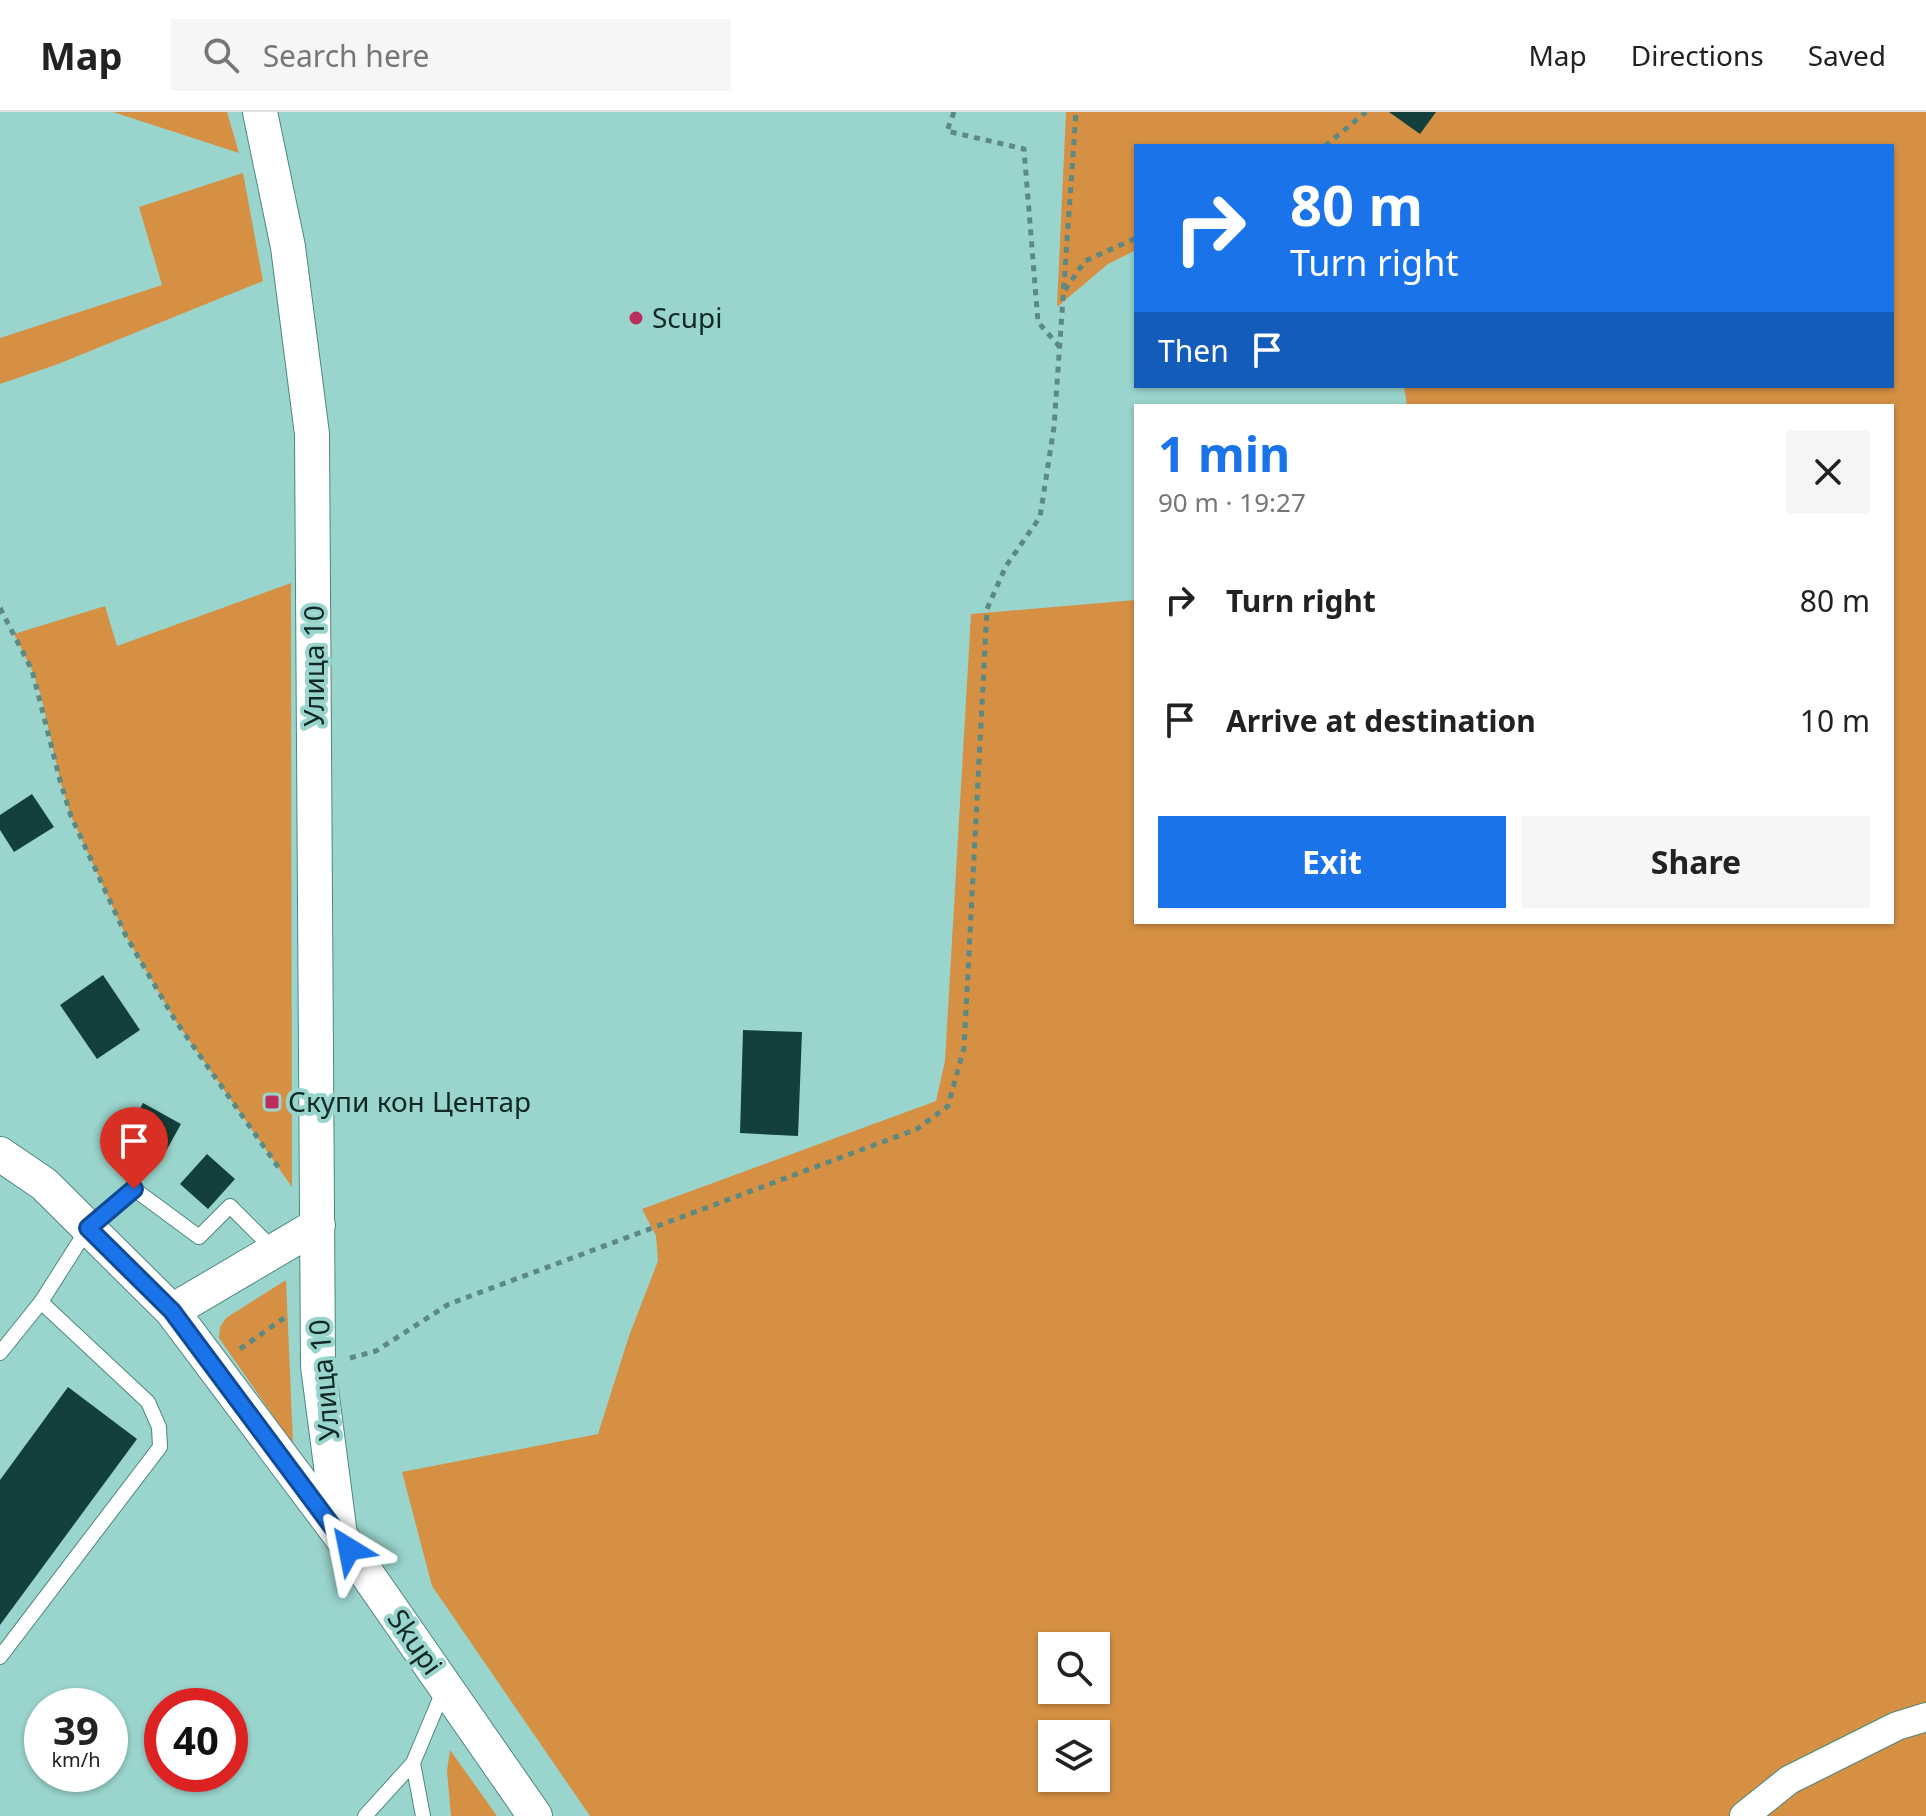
<!DOCTYPE html>
<meta charset="utf-8">
<style>
body{margin:0;font-family:"Noto Sans",sans-serif;background:#f6f6f6;color:#222;height:100vh;display:flex;flex-direction:column;font-size:30px;white-space:nowrap}
*{box-sizing:border-box;margin:0}
p{font-size:26px;color:#767676}
.icon{flex:none;width:44px;height:44px;fill:none;stroke:currentColor;stroke-width:2;stroke-linecap:round;stroke-linejoin:round}
.map{position:relative;flex:1;overflow:hidden}
.drawer{position:absolute;left:1134px;top:292px;width:760px;height:520px;display:flex;flex-direction:column;background:#fff;border-radius:0px;box-shadow:0 2px 6px #0004}
.drawer>*{flex:none}
.hud{position:absolute;left:1134px;top:32px;width:760px;height:244px;border-radius:0px;box-shadow:0 2px 6px #0004;background:#1a73e8;color:#fff;overflow:hidden}
.buttons{position:absolute;left:1038px;top:1520px;display:grid;gap:16px}
.buttons a{display:grid;place-items:center;width:72px;height:72px;border-radius:0px;background:#fff;box-shadow:0 2px 6px #0004;font-size:40px}
.speed{position:absolute;left:24px;top:1576px;display:flex;gap:16px;font-size:40px;font-weight:700;text-align:center}
.speed>*{display:grid;place-content:center;width:104px;height:104px;border-radius:50%;background:#fff;box-shadow:0 2px 6px #0004;line-height:1}
.speed small{font-size:20px;font-weight:400}
.speed .limit{border:12px solid #d22;background:#fff;color:#111}
.pin{position:absolute;display:grid;place-items:center;width:68px;height:68px;color:#fff;margin:-82px -34px;border-radius:50% 50% 50% 0;rotate:-45deg;box-shadow:0 0 8px #0007}
.pin .icon{rotate:45deg}
.me{position:absolute;width:88px;margin:-44px;rotate:325deg;stroke-linejoin:round;filter:drop-shadow(0 0 6px #0008)}
.turn{display:flex;align-items:center;gap:28px;height:168px;padding:0 24px;font-size:36px}
.turn .icon{width:104px;height:104px;stroke-width:2.5}
.turn b{display:block;font-size:56px;line-height:68px}
.then{display:flex;align-items:center;height:76px;padding:0 24px;background:#0003;gap:16px;font-size:30px}
.round{display:grid;place-items:center;flex:none;width:84px;height:84px;border-radius:0px;background:#f6f6f6}
.head{display:flex;align-items:center;justify-content:space-between;height:136px;padding:0 24px}
h1{font-size:48px;font-weight:700;line-height:60px;color:#1a73e8}
.action{display:flex;gap:16px;margin-top:auto;padding:16px 24px}
.action a{flex:1;height:92px;border-radius:0px;background:#1a73e8;color:#fff;font-size:32px;font-weight:700;line-height:92px;text-align:center}
.action a+a{background:#f6f6f6;color:#222}
ul{padding:0;list-style:none}
li{display:flex;align-items:center;gap:24px;height:120px;padding:0 24px}
li div{flex:1}
li b{display:block;font-size:30px}
li em{font-style:normal}
header{display:flex;align-items:center;gap:48px;box-sizing:border-box;height:112px;padding:0 40px;background:#fff;border-bottom:2px solid #e0e0e0}
header strong{font-size:38px}
nav{display:flex;gap:44px;margin-inline-start:auto;font-size:28px}
.search{width:560px;height:72px;background:#f6f6f6;display:flex;align-items:center;gap:20px;box-sizing:border-box;padding:0 28px;border-radius:0px;color:#767676;font-size:30px}
.map>svg:first-child{display:block}
</style>
<header>
<strong>Map</strong>
<div class="search"><svg class="icon" aria-label="search" viewBox="0 0 24 24"><circle cx="10" cy="10" r="6"/><path d="M15 15l6 6"/></svg>Search here</div>
<nav><a>Map</a><a>Directions</a><a>Saved</a></nav>
</header>
<div class="map">
<svg width="1926" height="1704" viewBox="0 0 1926 1704">
<rect width="100%" height="100%" fill="#9ad5cd"/>
<path fill="#d59043" fill-rule="evenodd" d="M 113,0 L 227,0 L 239,41 Z
M 1066,0 L 1926,0 L 1926,1704 L 590,1704 L 432,1474 L 402,1360 L 598,1322 L 629,1224 L 658,1149 L 656,1124 L 642,1097 L 936,989 L 945,949 L 971,502 L 1136,488 L 1136,810 L 1892,810 L 1892,294 L 1407,294 L 1404,274 L 1892,274 L 1892,34 L 1136,34 L 1136,138 L 1108,152 L 1057,195 ZM 1052,1534 L 1096,1534 L 1096,1578 L 1052,1578 ZM 1052,1622 L 1096,1622 L 1096,1666 L 1052,1666 Z
M 243,61 L 263,169 L 58,252 L 0,272 L 0,226 L 162,173 L 139,95 Z
M 291,471 L 292,1075 L 175,908 L 126,824 L 71,704 L 61,672 L 41,584 L 32,558 L 14,522 L 105,494 L 117,534 Z
M 286,1168 L 293,1332 L 219,1226 L 220,1215 L 226,1206 Z
M 450,1638 L 497,1704 L 451,1704 L 447,1659 Z"/>
<path fill="#13403b" d="M 1389,0 L 1436,0 L 1420,22 Z
M 32,682 L 54,715 L 14,740 L 0,718 L 0,703 Z
M 103,863 L 140,918 L 97,947 L 60,893 Z
M 743,918 L 802,920 L 798,1024 L 740,1021 Z
M 143,991 L 181,1012 L 165,1041 L 127,1021 Z
M 207,1042 L 235,1067 L 208,1097 L 180,1072 Z
M 68,1275 L 137,1327 L 0,1513 L 0,1368 Z"/>
<g fill="none" stroke-linecap="round" stroke-linejoin="round">
<g stroke="#4d867f" stroke-width="16">
<path id="service" d="M 0,1241 L 41,1190 L 88,1116 L 134,1077 L 199,1125 L 230,1094 L 273,1137
M 0,1545 L 160,1335 L 159,1315 L 148,1290 L 41,1190
M 365,1704 L 413,1651
M 423,1704 L 413,1651 L 444,1577"/>
</g>
<g stroke="#4d867f" stroke-width="30">
<path id="minor" d="M 1744,1704 L 1789,1668 L 1897,1614 L 1926,1605"/>
</g>
<g stroke="#4d867f" stroke-width="36">
<path id="tertiary" d="M 260,0 L 288,135 L 312,322 L 318,1254 L 340,1423
M 0,1042 L 44,1072 L 172,1199 L 340,1423 L 535,1704
M 172,1199 L 318,1113"/>
</g>
<path stroke="#5d8983" stroke-width="5" stroke-dasharray="6 6" stroke-linecap="butt" d="M 954,0 L 947,19 L 1024,37 L 1038,210 L 1059,234
M 1325,34 L 1366,0
M 1065,178 L 1085,149 L 1136,126
M 0,496 L 32,558 L 61,672 L 71,704 L 126,824 L 175,908 L 281,1059
M 240,1237 L 284,1206
M 350,1246 L 376,1239 L 449,1192 L 917,1017 L 948,994 L 964,936 L 987,497 L 1006,454 L 1040,405 L 1054,315 L 1076,0"/>
<use href="#service" stroke="#fff" stroke-width="14"/>
<use href="#minor" stroke="#fff" stroke-width="28"/>
<use href="#tertiary" stroke="#fff" stroke-width="34"/>
</g>
<g fill="none" stroke-linecap="round" stroke-linejoin="round">
<g stroke="#114b97" stroke-width="20">
<path id="route" d="M 134,1077 L 88,1116 L 172,1199 L 349,1437"/>
</g>
<use href="#route" stroke="#1a73e8" stroke-width="14"/>
</g>
<g fill="#bb2d5d" stroke="#9ad5cd" stroke-width="3">
<circle cx="636" cy="206" r="8"/>
<rect x="264" y="982" width="16" height="16" rx="4"/>
</g>
<g text-anchor="middle" stroke-width="8" stroke-linejoin="round" paint-order="stroke">
<g font-size="28" fill="#112926" stroke="#9ad5cd" text-anchor="start">
<text x="652" y="216">Scupi</text>
<text x="288" y="1000">Скупи кон Центар</text>
</g>
<g font-size="28" fill="#112926" stroke="#9ad5cd">
<text transform="translate(314 554) rotate(-90)" y="10">Улица 10</text>
<text transform="translate(324 1268) rotate(-95)" y="10">Улица 10</text>
<text transform="translate(415 1530) rotate(55)" y="10">Skupi</text>
</g>
</g>
</svg>
<div class="buttons">
<a><svg class="icon" aria-label="search" viewBox="0 0 24 24"><circle cx="10" cy="10" r="6"/><path d="M15 15l6 6"/></svg></a>
<a><svg class="icon" aria-label="layers" viewBox="0 0 24 24"><path d="M12 4l9 5-9 5-9-5zM3 14l9 5 9-5"/></svg></a>
</div>
<div class="speed"><div>39<small>km/h</small></div><div class="limit">40</div></div>
<div class="pin" style="left:134px;top:1077px;background:#d93025"><svg class="icon" aria-label="arrive" viewBox="0 0 24 24"><path d="M6 21V4h12l-3 4 3 4H6"/></svg></div>
<svg class="me" style="left:349px;top:1437px" viewBox="-20 -20 40 40"><path d="M0-17L14 15 0 8-14 15z" fill="#1a73e8" stroke="#fff" stroke-width="4"/></svg>
<div class="hud">
<div class="turn"><svg class="icon" aria-label="right" viewBox="0 0 24 24"><path d="M7 20v-9h11M14 6l5 5-5 5"/></svg><div><b>80 m</b>Turn right</div></div>
<div class="then">Then<svg class="icon" aria-label="arrive" viewBox="0 0 24 24"><path d="M6 21V4h12l-3 4 3 4H6"/></svg></div>
</div>
<section class="drawer">
<div class="head"><div><h1>1 min</h1><p>90 m · 19:27</p></div><a class="round"><svg class="icon" aria-label="close" viewBox="0 0 24 24"><path d="M6 6l12 12M18 6L6 18"/></svg></a></div>
<ul>
<li><svg class="icon" aria-label="right" viewBox="0 0 24 24"><path d="M7 20v-9h11M14 6l5 5-5 5"/></svg><div><b>Turn right</b></div><em>80 m</em></li>
<li><svg class="icon" aria-label="arrive" viewBox="0 0 24 24"><path d="M6 21V4h12l-3 4 3 4H6"/></svg><div><b>Arrive at destination</b></div><em>10 m</em></li>
</ul>
<div class="action"><a>Exit</a><a>Share</a></div>
</section>
</div>
